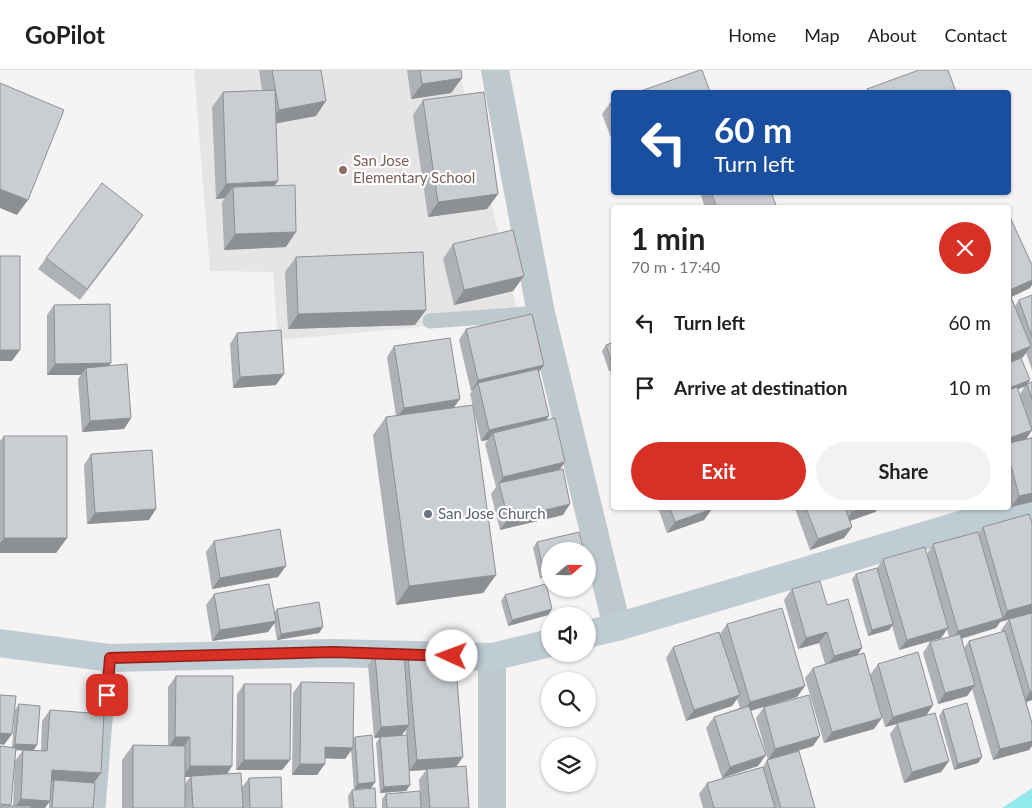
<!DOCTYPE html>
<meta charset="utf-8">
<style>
body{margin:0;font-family:Lato,sans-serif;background:#f2f2f2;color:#202124;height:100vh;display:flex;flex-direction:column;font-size:19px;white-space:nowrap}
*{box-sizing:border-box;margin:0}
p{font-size:16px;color:#757577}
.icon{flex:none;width:28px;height:28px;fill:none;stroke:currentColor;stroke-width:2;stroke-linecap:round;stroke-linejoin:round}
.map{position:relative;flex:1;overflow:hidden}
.side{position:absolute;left:611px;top:135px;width:400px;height:305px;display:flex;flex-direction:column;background:#fff;border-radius:5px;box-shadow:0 1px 4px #0004}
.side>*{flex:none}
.banner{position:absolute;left:611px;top:20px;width:400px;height:105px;border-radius:5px;box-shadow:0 1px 4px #0004;background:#1a4fa0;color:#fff;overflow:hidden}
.needle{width:32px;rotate:70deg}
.buttons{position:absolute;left:541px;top:472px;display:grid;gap:10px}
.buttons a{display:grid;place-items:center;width:55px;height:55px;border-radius:50%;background:#fff;box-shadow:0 1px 4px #0004;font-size:25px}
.pin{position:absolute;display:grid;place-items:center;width:42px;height:42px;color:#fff;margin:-21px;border-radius:10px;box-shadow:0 2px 8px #0006}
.me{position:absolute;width:55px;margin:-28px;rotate:272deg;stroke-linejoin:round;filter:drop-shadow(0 0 4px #0008)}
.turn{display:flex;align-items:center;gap:18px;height:105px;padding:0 20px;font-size:22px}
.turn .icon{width:65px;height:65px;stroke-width:2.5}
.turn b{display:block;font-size:35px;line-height:42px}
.round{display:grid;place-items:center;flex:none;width:52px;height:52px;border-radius:26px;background:#f2f2f2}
.overview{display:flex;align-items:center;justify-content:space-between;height:85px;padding:0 20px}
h1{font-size:30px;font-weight:700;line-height:38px}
.action{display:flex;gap:10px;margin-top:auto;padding:10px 20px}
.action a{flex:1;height:58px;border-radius:30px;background:#d93025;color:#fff;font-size:20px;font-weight:700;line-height:58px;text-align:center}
.action a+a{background:#f2f2f2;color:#202124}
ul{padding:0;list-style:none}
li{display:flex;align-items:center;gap:15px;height:65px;padding:0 20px}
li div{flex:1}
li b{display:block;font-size:19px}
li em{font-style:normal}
header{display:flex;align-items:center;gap:30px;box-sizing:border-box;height:70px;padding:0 25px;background:#fff;border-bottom:1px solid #e0e0e0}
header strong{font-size:24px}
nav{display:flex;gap:28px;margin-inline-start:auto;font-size:18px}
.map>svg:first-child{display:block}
</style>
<header>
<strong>GoPilot</strong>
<nav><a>Home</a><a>Map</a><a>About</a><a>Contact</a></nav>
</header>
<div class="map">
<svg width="1032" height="738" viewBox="0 0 1032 738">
<rect width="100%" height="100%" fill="#f5f3f3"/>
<path fill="#e6e4e5" d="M 194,0 L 459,0 L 519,248 L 278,270 L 273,202 L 210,201 Z"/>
<path fill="#91e9ed" d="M 1032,717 L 1032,738 L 1002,738 L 1031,719 Z"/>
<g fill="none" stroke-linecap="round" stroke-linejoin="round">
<path stroke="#bec9ce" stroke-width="15" d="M 430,251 L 541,243
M 98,738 L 110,588"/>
<path stroke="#bec9ce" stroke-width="28" d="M 495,0 L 541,243 L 617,557
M 492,587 L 492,738"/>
<path stroke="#bfccd3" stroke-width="28" d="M 588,564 L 617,557 L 964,454 L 1032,436
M 0,573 L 110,588 L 333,583 L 492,587 L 550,573"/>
</g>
<path fill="#aeb1b5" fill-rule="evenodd" d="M 259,0 L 321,0 L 316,46 L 276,53 L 275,116 L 286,177 L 224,180 L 222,132 L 225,128 L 216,129 L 212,37 L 223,22 L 262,20 Z
M 407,0 L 461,0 L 462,8 L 451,23 L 411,29 Z
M 423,30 L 498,124 L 487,139 L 428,147 L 413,45 Z
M 614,32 L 614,72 L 613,73 L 602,44 L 610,33 Z
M 700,122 L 771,122 L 777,138 L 705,138 Z
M 1009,145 L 1030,218 L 1011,227 L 1015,236 L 1019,230 L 1032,225 L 1032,300 L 1026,283 L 1023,287 L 1009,293 Z
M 136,156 L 80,230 L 38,199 L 46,188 Z
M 453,174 L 524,206 L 513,221 L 454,235 L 443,189 Z
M 296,187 L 415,255 L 288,259 L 285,202 Z
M 614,228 L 614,242 L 611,233 Z
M 54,235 L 109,296 L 131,348 L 124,359 L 82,362 L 78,309 L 81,305 L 47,305 L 47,245 Z
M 466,259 L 539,302 L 546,350 L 565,392 L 560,399 L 563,445 L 500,460 L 491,424 L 496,417 L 485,374 L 488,370 L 481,371 L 470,324 L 473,320 L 471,321 L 459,270 Z
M 237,263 L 276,315 L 233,318 L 230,274 Z
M 614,272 L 614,299 L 609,301 L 602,281 L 606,275 Z
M 394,276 L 454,338 L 496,505 L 483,523 L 396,535 L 373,365 L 386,347 L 396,346 L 387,287 Z
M 1009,293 L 1027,314 L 1032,312 L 1032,360 L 1026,369 L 1032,367 L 1032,432 L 1011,437 L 1009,427 ZM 1025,316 L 1020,324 L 1018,319 Z
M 4,366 L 67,468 L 56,483 L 0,483 L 0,371 Z
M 91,384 L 149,450 L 87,454 L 84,395 Z
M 658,438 L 711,438 L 704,450 L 667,463 Z
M 796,438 L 878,438 L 875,442 L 850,451 L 852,457 L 844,468 L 810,480 L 795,439 Z
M 1032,453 L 1032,630 L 1026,632 L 1032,653 L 1032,676 L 1029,680 L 993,690 L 972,619 L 967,626 L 938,634 L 923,583 L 930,572 L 949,567 L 947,559 L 941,568 L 899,580 L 892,556 L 889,560 L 868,566 L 852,509 L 856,504 L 877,498 L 883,489 L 927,484 L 933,474 L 979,463 L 983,457 ZM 1009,549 L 1001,560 L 1002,562 L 969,571 L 964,578 L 962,568 L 996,558 L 1000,552 Z
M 214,471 L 278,507 L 212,519 L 206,482 Z
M 537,472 L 550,481 L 550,506 L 540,508 L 533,478 Z
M 792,519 L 827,535 L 862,578 L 857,585 L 874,659 L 824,673 L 805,608 L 813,598 L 825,594 L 819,573 L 798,579 L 784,530 Z
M 214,524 L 274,543 L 277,539 L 323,557 L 319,563 L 277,570 L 274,553 L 268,562 L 212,571 L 206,535 Z
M 505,525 L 548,545 L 508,556 L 501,531 Z
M 727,554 L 797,627 L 751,641 L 758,696 L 722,708 L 706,658 L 714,647 L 740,638 L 737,628 L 732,636 L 686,651 L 666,588 L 673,577 L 720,564 Z
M 375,585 L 404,592 L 408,586 L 463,687 L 456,697 L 469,738 L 421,738 L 419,710 L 426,700 L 409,701 L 410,715 L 406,721 L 380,723 L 376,673 L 380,667 L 374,668 L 368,595 ZM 406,660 L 406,665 L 402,665 Z
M 878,594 L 933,635 L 926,645 L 949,691 L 941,702 L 904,713 L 890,664 L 897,654 L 885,657 L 870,605 Z
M 176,606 L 232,696 L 227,704 L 242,717 L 249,708 L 282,738 L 122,738 L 122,690 L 133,675 L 168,676 L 168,617 ZM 185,707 L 190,707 L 185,714 Z
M 301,612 L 353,669 L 355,667 L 375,712 L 371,718 L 376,738 L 349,738 L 348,726 L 352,720 L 368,718 L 354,719 L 351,680 L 345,689 L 325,688 L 317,705 L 292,705 L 293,623 Z
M 244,614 L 290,690 L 282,700 L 236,700 L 237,624 Z
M 19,634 L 37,675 L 33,680 L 41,681 L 42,651 L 50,640 L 101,703 L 94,713 L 93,738 L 49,738 L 49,732 L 45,738 L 0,738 L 12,677 L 15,640 ZM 16,680 L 23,680 L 15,691 L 13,736 L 10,736 Z
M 764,637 L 813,676 L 768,690 L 756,648 Z
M 943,640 L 982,687 L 978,693 L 954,700 L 939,646 Z
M 767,690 L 815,738 L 703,738 L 699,724 L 707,713 L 763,697 Z
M 386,724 L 421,738 L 382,738 L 382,729 Z"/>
<path fill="#8d9093" d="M 462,8 L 451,23 L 411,29 L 422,14 Z
M 326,31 L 316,46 L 268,55 L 279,40 Z
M 278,111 L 267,126 L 233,117 L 225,128 L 216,129 L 226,114 Z
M 0,119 L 28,130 L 17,145 L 0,138 Z
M 498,124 L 487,139 L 428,147 L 438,132 Z
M 296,162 L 286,177 L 224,180 L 235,164 Z
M 524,206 L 513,221 L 454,235 L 464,220 Z
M 1032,210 L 1032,215 L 1030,218 L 1009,228 L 1009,222 L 1010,220 Z
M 426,240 L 415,255 L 288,259 L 298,244 Z
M 1031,276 L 1023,287 L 1009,293 L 1009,285 Z
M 0,280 L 20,280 L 12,291 L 0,291 Z
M 111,293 L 103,304 L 86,298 L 81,305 L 47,305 L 55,294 Z
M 544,295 L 536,306 L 478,313 L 473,320 L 471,321 L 478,310 Z
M 613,295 L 614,295 L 614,299 L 609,301 Z
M 284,304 L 276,315 L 233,318 L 240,307 Z
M 1030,310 L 1026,316 L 1009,323 L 1009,318 Z
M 460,329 L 452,340 L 396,348 L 404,338 Z
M 549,346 L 542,357 L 493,363 L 488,370 L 481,371 L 489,360 Z
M 131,348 L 124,359 L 82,362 L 90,351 Z
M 1032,360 L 1025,371 L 1009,376 L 1009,368 Z
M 565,392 L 557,403 L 499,413 L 496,418 L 503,407 Z
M 1032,423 L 1032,432 L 1011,437 L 1019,426 Z
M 570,434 L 563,445 L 500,460 L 508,449 Z
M 864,438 L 878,438 L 875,442 L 844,453 L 852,442 Z
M 156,439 L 149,450 L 87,454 L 95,443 Z
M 712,439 L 704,450 L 667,463 L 675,452 Z
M 852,457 L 844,468 L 810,480 L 818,469 Z
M 4,468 L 67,468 L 56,483 L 0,483 L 0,473 Z
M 286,496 L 278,507 L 212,519 L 220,508 Z
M 550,501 L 550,506 L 540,508 L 544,503 Z
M 496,505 L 483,523 L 396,535 L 409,516 Z
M 1032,534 L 1032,543 L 1000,552 L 996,558 L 951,572 L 958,561 L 1003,548 L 1007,541 Z
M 552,539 L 548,545 L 508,556 L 512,550 Z
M 276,551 L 268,562 L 212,571 L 220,560 Z
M 893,554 L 889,560 L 868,566 L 872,560 Z
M 323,557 L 319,563 L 277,570 L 281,564 Z
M 948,558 L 941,568 L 899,580 L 907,570 Z
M 827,562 L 819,573 L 798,579 L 806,568 Z
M 862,578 L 855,589 L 826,597 L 834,586 Z
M 975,615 L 967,626 L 938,634 L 945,623 Z
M 805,616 L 797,627 L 742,643 L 750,632 Z
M 1032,621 L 1032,630 L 1023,633 L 1030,622 Z
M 740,625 L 732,636 L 686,651 L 694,640 Z
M 933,635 L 926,646 L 897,653 L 897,654 L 885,657 L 893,647 Z
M 882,648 L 874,659 L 824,673 L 832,662 Z
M 409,655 L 401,666 L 374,668 L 381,657 Z
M 0,663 L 12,664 L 4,675 L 0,674 Z
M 820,666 L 813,676 L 768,690 L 775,679 Z
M 175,667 L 190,667 L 183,678 L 168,678 Z
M 1032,671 L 1032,676 L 1029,680 L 993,690 L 1000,679 Z
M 15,674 L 37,675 L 33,681 L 11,680 Z
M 325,677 L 353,678 L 345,689 L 317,688 Z
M 766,685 L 758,696 L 722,708 L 730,697 Z
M 463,687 L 455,698 L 409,701 L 417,690 Z
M 982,687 L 978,693 L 954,700 L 958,694 Z
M 244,690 L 290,690 L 282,700 L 236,700 Z
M 949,691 L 941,702 L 904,713 L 912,702 Z
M 300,694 L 325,694 L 317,705 L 292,705 Z
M 190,696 L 232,696 L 225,707 L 191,706 L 190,707 L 182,707 Z
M 52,700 L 101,703 L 93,714 L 44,711 Z
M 375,712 L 371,718 L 354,719 L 358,714 Z
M 410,715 L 406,721 L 380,723 L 384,717 Z
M 21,729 L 50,731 L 45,738 L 14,738 Z"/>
<path fill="#caced2" stroke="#8d9093" d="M 272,0 L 321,0 L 326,31 L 279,40 Z
M 420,0 L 461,0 L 462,8 L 422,14 Z
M 700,0 L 702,0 L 710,22 L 638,22 Z
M 919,0 L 948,0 L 956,22 L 868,22 L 867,19 Z
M 0,13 L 64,40 L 28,130 L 0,119 Z
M 275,20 L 278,111 L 226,114 L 223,22 Z
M 484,22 L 498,124 L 438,132 L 423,30 Z
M 614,32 L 614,43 L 610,33 Z
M 102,113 L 143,145 L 87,219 L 46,188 Z
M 295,115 L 296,162 L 235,164 L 233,117 Z
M 711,122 L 771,122 L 777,138 L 717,138 Z
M 1009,145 L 1032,195 L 1032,210 L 1010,220 L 1009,217 Z
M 513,160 L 524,206 L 464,220 L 453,174 Z
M 423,182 L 426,240 L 298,244 L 296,187 Z
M 0,186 L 20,186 L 20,280 L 0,280 Z
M 1010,225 L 1031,276 L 1009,285 L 1009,226 Z
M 1032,225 L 1032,267 L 1019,230 Z
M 110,234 L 111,293 L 55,294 L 54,235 Z
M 532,244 L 544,295 L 478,310 L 466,259 Z
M 281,260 L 284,304 L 240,307 L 237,263 Z
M 450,268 L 460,329 L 404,338 L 394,276 Z
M 614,272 L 614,295 L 613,295 L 606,275 Z
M 1021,288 L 1030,310 L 1009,318 L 1009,293 Z
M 127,294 L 131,348 L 90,351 L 86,298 Z
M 538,299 L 549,346 L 489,360 L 478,313 Z
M 1032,312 L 1032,329 L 1027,314 Z
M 1017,317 L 1032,360 L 1009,368 L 1009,320 Z
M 473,335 L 496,505 L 409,516 L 386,347 Z
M 555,348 L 565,392 L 503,407 L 493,363 Z
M 4,366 L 67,366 L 67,468 L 4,468 Z
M 1032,368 L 1032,423 L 1019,426 L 1009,388 L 1009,373 Z
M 152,380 L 156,439 L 95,443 L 91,384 Z
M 563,399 L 570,434 L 508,449 L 499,413 Z
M 670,438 L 711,438 L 712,439 L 675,452 Z
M 806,438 L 845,438 L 852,457 L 818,469 Z
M 850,438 L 864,438 L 852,442 Z
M 1029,444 L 1032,453 L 1032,534 L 1007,541 L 983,457 Z
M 280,459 L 286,496 L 220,508 L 214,471 Z
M 579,462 L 584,481 L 550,481 L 550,501 L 544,503 L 537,472 Z
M 978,462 L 1003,548 L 958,561 L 933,474 Z
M 925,477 L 948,558 L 907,570 L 883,489 Z
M 877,498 L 893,554 L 872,560 L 856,504 Z
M 820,511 L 827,535 L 848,529 L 862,578 L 834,586 L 827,562 L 806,568 L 792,519 Z
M 269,514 L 276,551 L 220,560 L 214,524 Z
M 546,514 L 552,539 L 512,550 L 505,525 Z
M 319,532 L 323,557 L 281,564 L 277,539 Z
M 782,538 L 805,616 L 750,632 L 727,554 Z
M 1032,543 L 1032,621 L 1030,622 L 1009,549 Z
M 1005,561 L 1032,653 L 1032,671 L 1000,679 L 969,571 Z
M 719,562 L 740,625 L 694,640 L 673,577 Z
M 960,564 L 975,615 L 945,623 L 930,572 Z
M 404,582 L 409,655 L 381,657 L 375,585 Z
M 918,582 L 933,635 L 893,647 L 878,594 Z
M 455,583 L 463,687 L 417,690 L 408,586 Z
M 864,583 L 882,648 L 832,662 L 813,598 Z
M 176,606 L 233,606 L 232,696 L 190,696 L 190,667 L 175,667 Z
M 301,612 L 354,613 L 353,678 L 325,677 L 325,694 L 300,694 Z
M 244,614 L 291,614 L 290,690 L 244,690 Z
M 0,625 L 16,626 L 12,664 L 0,663 Z
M 809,625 L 820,666 L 775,679 L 764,637 Z
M 967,633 L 982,687 L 958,694 L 943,640 Z
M 19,634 L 40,636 L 37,675 L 15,674 Z
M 749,636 L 766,685 L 730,697 L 714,647 Z
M 50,640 L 104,644 L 101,703 L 52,700 L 50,731 L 21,729 L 23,680 L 47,681 Z
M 935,643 L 949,691 L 912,702 L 897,653 Z
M 372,665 L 375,712 L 358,714 L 355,667 Z
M 407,665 L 410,715 L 384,717 L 380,667 Z
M 133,675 L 185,676 L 185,738 L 133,738 Z
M 0,676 L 16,678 L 11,735 L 0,734 Z
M 799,681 L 815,738 L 781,738 L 767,690 Z
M 466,696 L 469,738 L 430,738 L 427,699 Z
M 763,697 L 775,738 L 714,738 L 707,713 Z
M 241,703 L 243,738 L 193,738 L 191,706 Z
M 281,707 L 282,738 L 250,738 L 249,708 Z
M 54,710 L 95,713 L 93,738 L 52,738 Z
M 375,718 L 376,738 L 354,738 L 352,720 Z
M 420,721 L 421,738 L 387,738 L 386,724 Z
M 0,736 L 31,736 L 31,738 L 0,738 Z"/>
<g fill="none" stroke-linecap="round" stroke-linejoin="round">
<g stroke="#8d1f18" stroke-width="12">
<path id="route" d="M 107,625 L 110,588 L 333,582 L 452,586"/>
</g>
<use href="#route" stroke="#d93025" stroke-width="9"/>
</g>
<circle fill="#8d6e63" stroke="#fff" stroke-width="2" cx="343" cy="100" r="5"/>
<circle fill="#6b7280" stroke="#fff" stroke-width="2" cx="428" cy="444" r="5"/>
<g text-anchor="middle" stroke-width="4.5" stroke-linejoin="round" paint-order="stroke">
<g font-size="15" fill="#785e54" stroke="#fff" text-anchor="start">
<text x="353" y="96">San Jose<tspan x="353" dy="17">Elementary School</tspan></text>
</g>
<g font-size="15" fill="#5b616d" stroke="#fff" text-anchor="start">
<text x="438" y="449">San Jose Church</text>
</g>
</g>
</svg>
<div class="buttons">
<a><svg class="needle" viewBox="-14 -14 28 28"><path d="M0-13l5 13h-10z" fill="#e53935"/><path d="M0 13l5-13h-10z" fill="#757577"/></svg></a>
<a><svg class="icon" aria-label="sound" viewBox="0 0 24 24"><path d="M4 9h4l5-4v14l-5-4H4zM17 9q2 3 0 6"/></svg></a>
<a><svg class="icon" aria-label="search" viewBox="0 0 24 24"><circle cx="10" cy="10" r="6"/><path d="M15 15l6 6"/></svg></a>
<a><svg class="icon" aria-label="layers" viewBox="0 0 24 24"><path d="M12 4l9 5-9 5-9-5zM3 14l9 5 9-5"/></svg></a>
</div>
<div class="pin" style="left:107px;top:625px;background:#d93025"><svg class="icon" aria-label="arrive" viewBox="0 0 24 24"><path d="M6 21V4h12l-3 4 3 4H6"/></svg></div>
<svg class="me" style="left:452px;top:586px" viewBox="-20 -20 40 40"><circle r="19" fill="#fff"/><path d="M0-13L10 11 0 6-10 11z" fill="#d93025"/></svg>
<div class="banner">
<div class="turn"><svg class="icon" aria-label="left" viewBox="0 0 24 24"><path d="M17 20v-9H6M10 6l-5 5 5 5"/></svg><div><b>60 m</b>Turn left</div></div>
</div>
<section class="side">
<div class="overview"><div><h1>1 min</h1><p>70 m · 17:40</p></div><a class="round" style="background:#d93025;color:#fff"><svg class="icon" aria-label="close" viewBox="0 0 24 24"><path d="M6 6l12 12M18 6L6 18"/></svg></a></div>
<ul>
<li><svg class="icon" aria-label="left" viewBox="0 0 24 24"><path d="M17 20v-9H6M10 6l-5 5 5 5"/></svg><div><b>Turn left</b></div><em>60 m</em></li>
<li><svg class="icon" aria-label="arrive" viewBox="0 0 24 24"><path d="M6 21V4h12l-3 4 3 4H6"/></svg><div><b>Arrive at destination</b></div><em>10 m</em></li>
</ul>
<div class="action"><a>Exit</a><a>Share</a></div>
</section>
</div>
